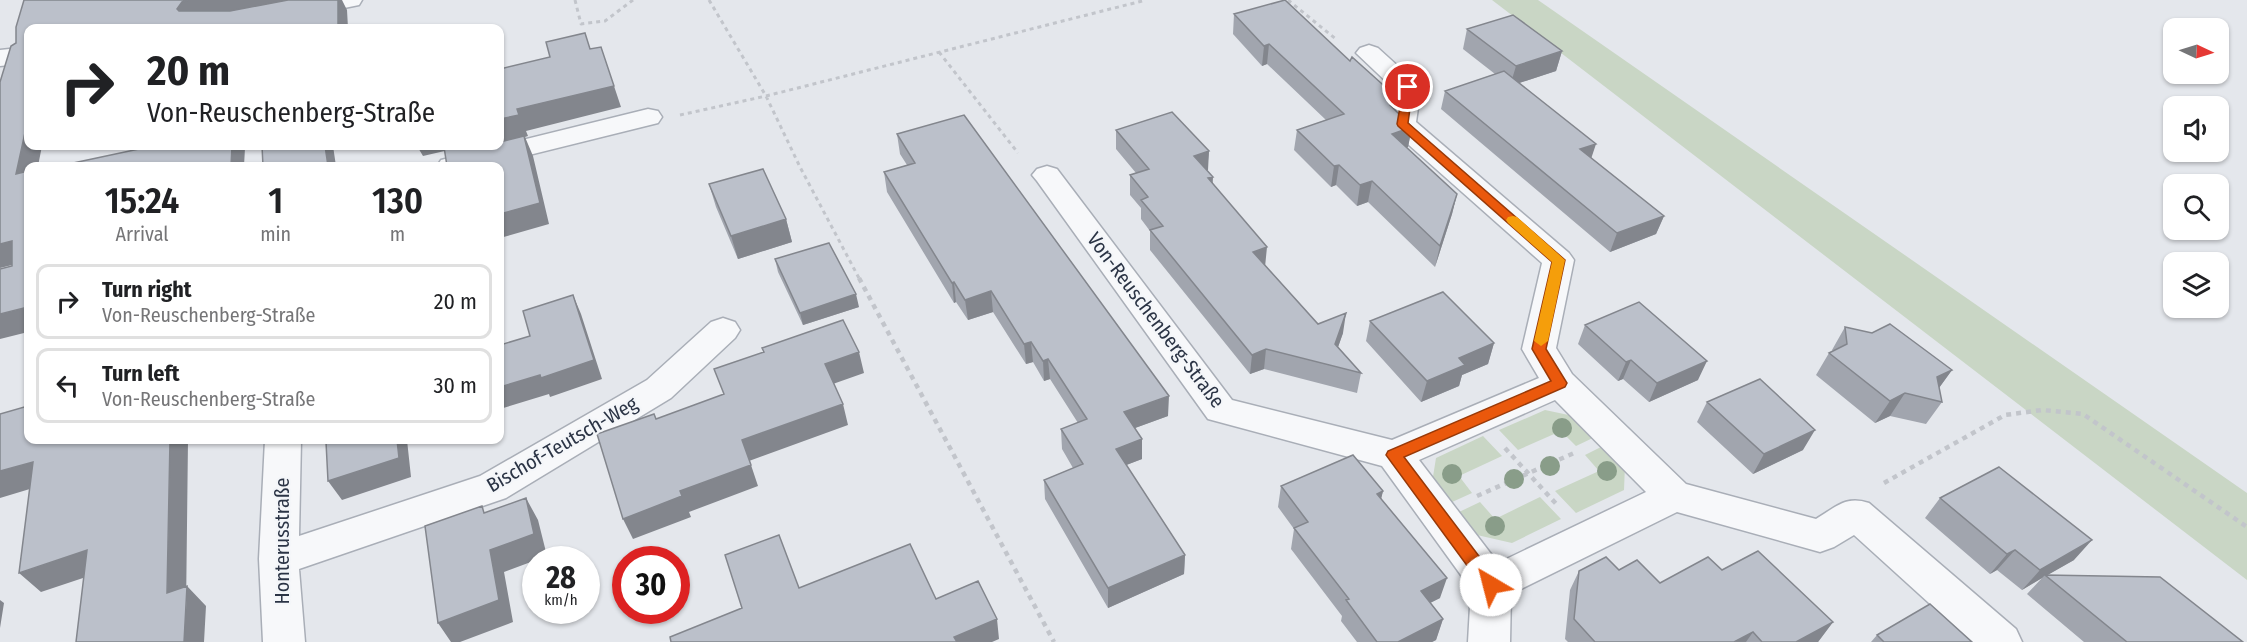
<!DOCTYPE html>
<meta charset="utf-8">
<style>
body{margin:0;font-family:"Fira Sans Condensed",sans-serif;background:#f6f6f6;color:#202124;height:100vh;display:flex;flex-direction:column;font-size:22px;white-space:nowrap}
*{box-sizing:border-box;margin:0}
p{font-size:20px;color:#757577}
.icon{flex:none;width:33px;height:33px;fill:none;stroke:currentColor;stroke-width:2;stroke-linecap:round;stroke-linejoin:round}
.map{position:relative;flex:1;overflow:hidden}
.side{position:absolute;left:24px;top:162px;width:480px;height:282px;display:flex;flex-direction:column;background:#fff;border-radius:12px;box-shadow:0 2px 4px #0004}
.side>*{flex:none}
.banner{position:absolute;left:24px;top:24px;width:480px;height:126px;border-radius:12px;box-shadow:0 2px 4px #0004;background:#fff;color:#202124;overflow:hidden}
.needle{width:39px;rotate:94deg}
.controls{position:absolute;left:2163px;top:18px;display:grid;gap:12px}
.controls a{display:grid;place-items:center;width:66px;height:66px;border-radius:12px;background:#fff;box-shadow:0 2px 4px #0004;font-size:30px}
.speed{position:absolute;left:522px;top:546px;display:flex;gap:12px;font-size:30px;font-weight:700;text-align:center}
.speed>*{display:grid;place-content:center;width:78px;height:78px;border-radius:50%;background:#fff;box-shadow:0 2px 4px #0004;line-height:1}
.speed small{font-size:15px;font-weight:400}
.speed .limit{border:9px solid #d22;background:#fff;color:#111}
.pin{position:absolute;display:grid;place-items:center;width:51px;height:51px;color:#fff;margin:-26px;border:3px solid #fff;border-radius:50%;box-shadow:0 2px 6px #0007}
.me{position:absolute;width:66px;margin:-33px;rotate:323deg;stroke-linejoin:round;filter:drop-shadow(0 0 4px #0008)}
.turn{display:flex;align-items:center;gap:21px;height:126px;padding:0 24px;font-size:27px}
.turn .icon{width:78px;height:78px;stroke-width:2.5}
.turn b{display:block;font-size:42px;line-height:51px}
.eta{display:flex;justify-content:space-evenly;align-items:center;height:102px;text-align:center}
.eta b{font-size:36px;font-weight:600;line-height:42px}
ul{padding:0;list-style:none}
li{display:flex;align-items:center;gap:18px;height:75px;margin:0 12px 9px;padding:0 12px;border:3px solid #e0e0e0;border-radius:12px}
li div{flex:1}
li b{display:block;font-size:22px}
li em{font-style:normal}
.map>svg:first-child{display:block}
</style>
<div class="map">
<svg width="2247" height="642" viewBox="0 0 2247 642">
<rect width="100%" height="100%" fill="#e4e7ec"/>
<path fill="#c9d6c5" d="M 1492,0 L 1538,0 L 2247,493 L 2247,580 Z
M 1545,410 L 1578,417 L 1597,436 L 1576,446 L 1561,431 L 1518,450 L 1499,430 Z
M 1483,436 L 1502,456 L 1459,476 L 1472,493 L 1450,503 L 1432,483 L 1436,458 Z
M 1605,445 L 1625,465 L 1624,490 L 1576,513 L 1555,491 L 1599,471 L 1585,455 Z
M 1540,497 L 1561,519 L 1512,543 L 1477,535 L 1457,513 L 1480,502 L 1495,519 Z"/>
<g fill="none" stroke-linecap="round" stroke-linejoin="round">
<g stroke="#a9aeb7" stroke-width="3">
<path id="street" d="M 313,0 L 362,0 L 359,5 L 300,17 L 291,15 L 288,10 L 291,5 Z
M 1369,45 L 1378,48 L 1421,87 L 1416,122 L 1569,253 L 1574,260 L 1556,348 L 1572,374 L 1686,484 L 1816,519 C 1836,507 1846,495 1869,503 L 2016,629 L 2022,642 L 1972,642 L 1854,535 L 1834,547 L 1820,552 L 1677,512 L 1511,594 L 1510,642 L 1468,642 L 1471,589 L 1382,466 L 1208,419 L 1037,181 L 1032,175 L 1037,169 L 1047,166 L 1057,169 L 1232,400 L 1392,440 L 1539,378 L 1522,349 L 1542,263 L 1392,130 L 1388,124 L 1394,89 L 1356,53 L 1360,48 ZM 1555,400 L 1646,492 L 1498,563 L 1419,460 Z
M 28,47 L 28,63 L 0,66 L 0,50 Z
M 648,109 L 658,111 L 662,117 L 658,123 L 485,166 L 437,166 L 441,160 Z
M 723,318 L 735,322 L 740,330 L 735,338 L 671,398 L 506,498 L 299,569 L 305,642 L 263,642 L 259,559 L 265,440 L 301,440 L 299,536 L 480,476 L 647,380 L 711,322 Z"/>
</g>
<path stroke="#c2c5cb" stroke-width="3" stroke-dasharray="4 4" stroke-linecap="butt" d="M 575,0 L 581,24 L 605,21 L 633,0
M 709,0 L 766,96 L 800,167 L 860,280
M 1288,0 L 1337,40
M 939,52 L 1018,153
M 680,115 L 766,96 L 1146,0"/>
<path stroke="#c2c5cb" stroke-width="4.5" stroke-dasharray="5 5" stroke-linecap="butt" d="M 859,278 L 1054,642
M 1505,448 L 1559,507
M 1884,483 L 2005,415 L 2042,410 L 2083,414 L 2247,527
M 1477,496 L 1574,453"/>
<use href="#street" fill="#f7f8fa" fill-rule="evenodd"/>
</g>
<g fill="#899d89">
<circle cx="1562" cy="428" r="10"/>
<circle cx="1550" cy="466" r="10"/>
<circle cx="1607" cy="471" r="10"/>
<circle cx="1452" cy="474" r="10"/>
<circle cx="1514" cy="479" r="10"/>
<circle cx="1495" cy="526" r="10"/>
</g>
<path fill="#a1a5ae" d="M 1234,14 L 1390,105 L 1412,127 L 1408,147 L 1407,148 L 1457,194 L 1452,214 L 1435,267 L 1368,202 L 1357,206 L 1336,185 L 1331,187 L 1294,150 L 1297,130 L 1326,120 L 1267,64 L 1262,66 L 1233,34 Z
M 1467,29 L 1562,51 L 1556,71 L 1519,83 L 1591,158 L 1664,216 L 1656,234 L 1610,252 L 1441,109 L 1445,91 L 1495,74 L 1463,49 Z
M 1116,130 L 1209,151 L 1207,170 L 1213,184 L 1265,265 L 1318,324 L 1343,333 L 1338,347 L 1361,373 L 1357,393 L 1264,369 L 1250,374 L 1150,250 L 1150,231 L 1141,219 L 1141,208 L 1130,195 L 1130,175 L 1136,173 L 1116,149 Z
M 897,134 L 1168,416 L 1135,428 L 1142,439 L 1142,459 L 1126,465 L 1185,555 L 1184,574 L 1108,608 L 1045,499 L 1044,480 L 1073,468 L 1062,449 L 1061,429 L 1078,423 L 1050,379 L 1044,381 L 1033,362 L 1026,364 L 993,312 L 968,320 L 956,302 L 954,303 L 887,192 L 884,172 L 907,165 L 900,154 Z
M 709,184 L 786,219 L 792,242 L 738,259 L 716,207 Z
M 775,259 L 859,307 L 803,325 L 778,272 Z
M 1370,321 L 1494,343 L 1488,364 L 1462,375 L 1459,386 L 1421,402 L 1366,341 Z
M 1585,325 L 1698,380 L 1649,402 L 1623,379 L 1618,381 L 1578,344 Z
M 1845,327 L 1952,370 L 1939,388 L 1942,402 L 1926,424 L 1890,416 L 1875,423 L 1816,375 L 1829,353 L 1833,351 L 1832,350 Z
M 1707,402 L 1803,450 L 1753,474 L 1697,422 Z
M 1281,486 L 1383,491 L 1381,498 L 1440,598 L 1430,603 L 1443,619 L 1436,640 L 1432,642 L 1357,642 L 1341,621 L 1342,616 L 1291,549 L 1294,529 L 1278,507 Z
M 1940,498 L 2074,560 L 2047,575 L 2243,642 L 2084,642 L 2027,594 L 2042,578 L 2022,590 L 1997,570 L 1990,574 L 1925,518 Z
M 1619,570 L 1660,583 L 1722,570 L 1833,622 L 1818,642 L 1568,642 L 1565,639 L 1570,590 L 1579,571 Z
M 1877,635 L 1972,642 L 1871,642 Z"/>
<path fill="#83868d" d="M 188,0 L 299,0 L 193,22 L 177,9 L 182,2 Z
M 338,0 L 342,0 L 347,10 L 348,28 L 333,28 Z
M 1269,44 L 1267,64 L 1262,66 L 1264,46 Z
M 601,47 L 621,107 L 526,131 L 528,136 L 525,137 L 533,156 L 549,224 L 500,238 L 500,119 L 517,109 Z
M 1562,51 L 1556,71 L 1510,86 L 1516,66 Z
M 28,119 L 28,146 L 42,146 L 38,166 L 28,166 L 28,190 L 16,174 Z
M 1412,127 L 1408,147 L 1388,154 L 1392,134 Z
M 1596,144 L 1590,162 L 1580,149 Z
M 232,146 L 243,146 L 245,148 L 244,166 L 231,166 Z
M 325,146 L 333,146 L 336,166 L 328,166 Z
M 417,146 L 490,146 L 449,150 L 423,156 Z
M 1209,151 L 1208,170 L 1193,175 L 1194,156 Z
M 1339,165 L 1336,185 L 1331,187 L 1334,166 Z
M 1213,177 L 1212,196 L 1208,178 Z
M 1372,181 L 1368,202 L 1357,206 L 1360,185 Z
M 1457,194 L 1452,214 L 1435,267 L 1440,246 Z
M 1664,216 L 1656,234 L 1610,252 L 1617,233 Z
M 786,219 L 792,242 L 738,259 L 731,236 Z
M 12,241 L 28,261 L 0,268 L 0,244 Z
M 1267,247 L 1265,267 L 1253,252 Z
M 954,282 L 956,302 L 954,303 L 952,283 Z
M 991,291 L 993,312 L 968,320 L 965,300 Z
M 856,294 L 859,307 L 803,325 L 800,313 Z
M 573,295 L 581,314 L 602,379 L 550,397 L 549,394 L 500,409 L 500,387 L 540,375 Z
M 28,307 L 28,332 L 0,339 L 0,314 Z
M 1346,313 L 1343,333 L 1332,364 L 1335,344 Z
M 1031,342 L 1033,362 L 1026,364 L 1024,344 Z
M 1494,343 L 1488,364 L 1462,375 L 1459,386 L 1421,402 L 1427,381 L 1459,358 Z
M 1266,349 L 1264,369 L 1250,374 L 1252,355 Z
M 859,352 L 864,373 L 830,385 L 825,364 Z
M 1048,359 L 1050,379 L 1044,381 L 1043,361 Z
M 1631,360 L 1623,379 L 1618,381 L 1626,362 Z
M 1707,361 L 1698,380 L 1649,402 L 1657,383 Z
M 1952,370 L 1936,392 L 1937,377 Z
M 1905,393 L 1890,416 L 1875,423 L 1890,401 Z
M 1169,396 L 1168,416 L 1124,432 L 1124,412 Z
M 843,404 L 848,425 L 749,461 L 742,440 Z
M 1815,430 L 1803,450 L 1753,474 L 1764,454 Z
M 1142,439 L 1142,459 L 1116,469 L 1116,449 Z
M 170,440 L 188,440 L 186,610 L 187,586 L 206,606 L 204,642 L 184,642 L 167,593 Z
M 397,440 L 407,440 L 411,477 L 342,500 L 328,481 Z
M 33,462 L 53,482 L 0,498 L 0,471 Z
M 751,465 L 758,486 L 689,512 L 691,517 L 633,539 L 623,519 L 680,491 Z
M 1383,491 L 1378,512 L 1377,494 Z
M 526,498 L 538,520 L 547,556 L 504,572 L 513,622 L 460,642 L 451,642 L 438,623 Z
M 2092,540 L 2074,560 L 2046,576 L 2045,575 L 2042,578 L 2022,590 L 2040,570 Z
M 87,550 L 107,570 L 41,592 L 19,573 Z
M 2015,550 L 1997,570 L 1990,574 L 2007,554 Z
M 1185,555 L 1184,574 L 1108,608 L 1108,588 Z
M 1447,578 L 1440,598 L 1414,611 L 1421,591 Z
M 0,600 L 4,603 L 0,628 Z
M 997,619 L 999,639 L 992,642 L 955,642 L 954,637 Z
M 1443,619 L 1436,640 L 1432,642 L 1398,642 Z
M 1833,622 L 1818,642 L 1796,642 Z
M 1753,632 L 1746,642 L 1734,642 Z"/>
<path fill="#bbc0ca" stroke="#83868d" stroke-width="1.5" d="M 24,0 L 188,0 L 182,2 L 177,9 L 179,11 L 230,11 L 288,0 L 338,0 L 338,27 L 333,28 L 28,28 L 28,119 L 16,174 L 28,171 L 28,307 L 0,314 L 0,269 L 12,266 L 12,241 L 0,244 L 0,82 L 11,46 L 16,43 L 16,27 Z
M 1285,0 L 1350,61 L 1352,57 L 1391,92 L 1390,105 L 1412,127 L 1392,134 L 1457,194 L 1440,246 L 1372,181 L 1360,185 L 1339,165 L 1334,166 L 1297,130 L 1344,114 L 1269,44 L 1264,46 L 1234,14 Z
M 1513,15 L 1562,51 L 1516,66 L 1467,29 Z
M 585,33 L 590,49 L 601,47 L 614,86 L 517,109 L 519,115 L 500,119 L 500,69 L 550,57 L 546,42 Z
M 1504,71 L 1596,144 L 1580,149 L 1664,216 L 1617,233 L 1445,91 Z
M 1172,112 L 1209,151 L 1194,156 L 1213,177 L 1208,178 L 1267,247 L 1253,252 L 1318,324 L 1346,313 L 1335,344 L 1361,373 L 1266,349 L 1252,355 L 1150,230 L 1163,226 L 1141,200 L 1148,197 L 1130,175 L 1149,169 L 1116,130 Z
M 964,115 L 1169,396 L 1124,412 L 1142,439 L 1116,449 L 1185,555 L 1108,588 L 1044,480 L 1083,464 L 1061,429 L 1087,419 L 1048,359 L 1043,361 L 1031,342 L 1024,344 L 991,291 L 965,300 L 954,282 L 952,283 L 884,172 L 915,163 L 897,134 Z
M 524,136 L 540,203 L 500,214 L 500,166 L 447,166 L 444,147 L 476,147 L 483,146 L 500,146 L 500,142 Z
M 153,146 L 232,146 L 231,166 L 59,166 Z
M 262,146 L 325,146 L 328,166 L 263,166 Z
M 60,164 L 59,166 L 47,166 Z
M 763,169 L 786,219 L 731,236 L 709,184 Z
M 829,243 L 856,294 L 800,313 L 775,259 Z
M 1443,292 L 1494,343 L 1459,358 L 1465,365 L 1427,381 L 1370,321 Z
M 573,295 L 594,360 L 541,378 L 540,375 L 500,387 L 500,345 L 530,336 L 523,311 Z
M 1639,302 L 1707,361 L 1657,383 L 1631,360 L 1626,362 L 1585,325 Z
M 843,320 L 859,352 L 825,364 L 843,404 L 742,440 L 751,465 L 680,491 L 682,496 L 623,519 L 597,434 L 654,414 L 656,419 L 724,394 L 714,369 L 764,352 L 762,348 Z
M 1890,324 L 1952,370 L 1937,377 L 1942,402 L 1905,393 L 1890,401 L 1829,353 L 1847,344 L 1845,327 L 1872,333 Z
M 1760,379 L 1815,430 L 1764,454 L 1707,402 Z
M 28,402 L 28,440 L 170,440 L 167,593 L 187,586 L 184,642 L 76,642 L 87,550 L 19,573 L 33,462 L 0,471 L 0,414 L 28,406 Z
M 323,440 L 397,440 L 399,458 L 328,481 L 326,442 L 323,443 Z
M 1353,455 L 1383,491 L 1377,494 L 1447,578 L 1421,591 L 1443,619 L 1398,642 L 1377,642 L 1346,600 L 1349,599 L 1294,528 L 1308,522 L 1281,486 Z
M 1999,467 L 2092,540 L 2040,570 L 2015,550 L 2007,554 L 1940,498 Z
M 526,498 L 534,534 L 490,550 L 499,600 L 438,623 L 425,526 L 482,506 L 484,513 Z
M 779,535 L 799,588 L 910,544 L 936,599 L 978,581 L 997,619 L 954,637 L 957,642 L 671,642 L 670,637 L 742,608 L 725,555 Z
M 1758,551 L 1833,622 L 1796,642 L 1762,642 L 1753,632 L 1734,642 L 1595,642 L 1574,619 L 1579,571 L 1606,557 L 1619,570 L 1637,560 L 1660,583 L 1708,557 L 1722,570 Z
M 2045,575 L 2160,577 L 2243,642 L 2127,642 Z
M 1930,604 L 1972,642 L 1884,642 L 1877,635 Z"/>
<path fill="#ea580c" stroke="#983908" stroke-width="1.5" d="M 1404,84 L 1412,84 L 1413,87 L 1408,123 L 1565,260 L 1546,349 L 1567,383 L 1565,387 L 1404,457 L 1497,580 L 1500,585 L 1497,590 L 1491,592 L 1485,590 L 1386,455 L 1388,451 L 1551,381 L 1532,349 L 1552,262 L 1398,126 L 1397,124 Z"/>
<path fill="#f59e0b" d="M 1513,216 L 1517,217 L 1565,260 L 1548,341 L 1541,346 L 1534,341 L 1552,262 L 1508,223 L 1506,220 L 1508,217 Z"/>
<g text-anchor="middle" stroke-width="4.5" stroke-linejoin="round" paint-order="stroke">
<g font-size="20" fill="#2b3445" stroke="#f4f6f9">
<text transform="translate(1156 320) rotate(53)" y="7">Von-Reuschenberg-Straße</text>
<text transform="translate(562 444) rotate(-30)" y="7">Bischof-Teutsch-Weg</text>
<text transform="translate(282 541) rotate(-90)" y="7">Honterusstraße</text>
</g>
</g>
</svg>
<div class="controls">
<a><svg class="needle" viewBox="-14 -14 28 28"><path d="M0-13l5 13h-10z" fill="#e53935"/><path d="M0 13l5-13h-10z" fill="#757577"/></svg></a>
<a><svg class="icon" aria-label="sound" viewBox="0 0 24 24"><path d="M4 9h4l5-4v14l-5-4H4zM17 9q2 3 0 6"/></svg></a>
<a><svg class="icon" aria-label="search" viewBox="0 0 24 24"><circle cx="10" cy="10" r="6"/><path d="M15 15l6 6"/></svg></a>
<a><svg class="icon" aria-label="layers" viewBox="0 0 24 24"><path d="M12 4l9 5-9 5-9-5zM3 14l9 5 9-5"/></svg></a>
</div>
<div class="speed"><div>28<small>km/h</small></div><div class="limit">30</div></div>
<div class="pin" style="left:1408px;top:87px;background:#d93025"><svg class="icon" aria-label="arrive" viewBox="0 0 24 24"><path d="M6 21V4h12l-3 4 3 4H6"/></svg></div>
<svg class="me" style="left:1491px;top:585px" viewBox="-20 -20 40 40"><circle r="19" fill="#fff"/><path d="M0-13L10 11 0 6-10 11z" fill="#ea580c"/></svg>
<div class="banner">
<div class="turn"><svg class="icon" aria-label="right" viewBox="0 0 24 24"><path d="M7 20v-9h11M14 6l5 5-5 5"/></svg><div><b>20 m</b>Von-Reuschenberg-Straße</div></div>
</div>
<section class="side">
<div class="eta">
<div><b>15:24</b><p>Arrival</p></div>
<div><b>1</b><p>min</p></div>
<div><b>130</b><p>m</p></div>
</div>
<ul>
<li><svg class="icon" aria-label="right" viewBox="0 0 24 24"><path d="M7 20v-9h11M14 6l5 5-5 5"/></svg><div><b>Turn right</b><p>Von-Reuschenberg-Straße</p></div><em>20 m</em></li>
<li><svg class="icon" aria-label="left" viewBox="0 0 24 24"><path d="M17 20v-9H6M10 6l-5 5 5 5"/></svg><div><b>Turn left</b><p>Von-Reuschenberg-Straße</p></div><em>30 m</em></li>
</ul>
</section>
</div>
